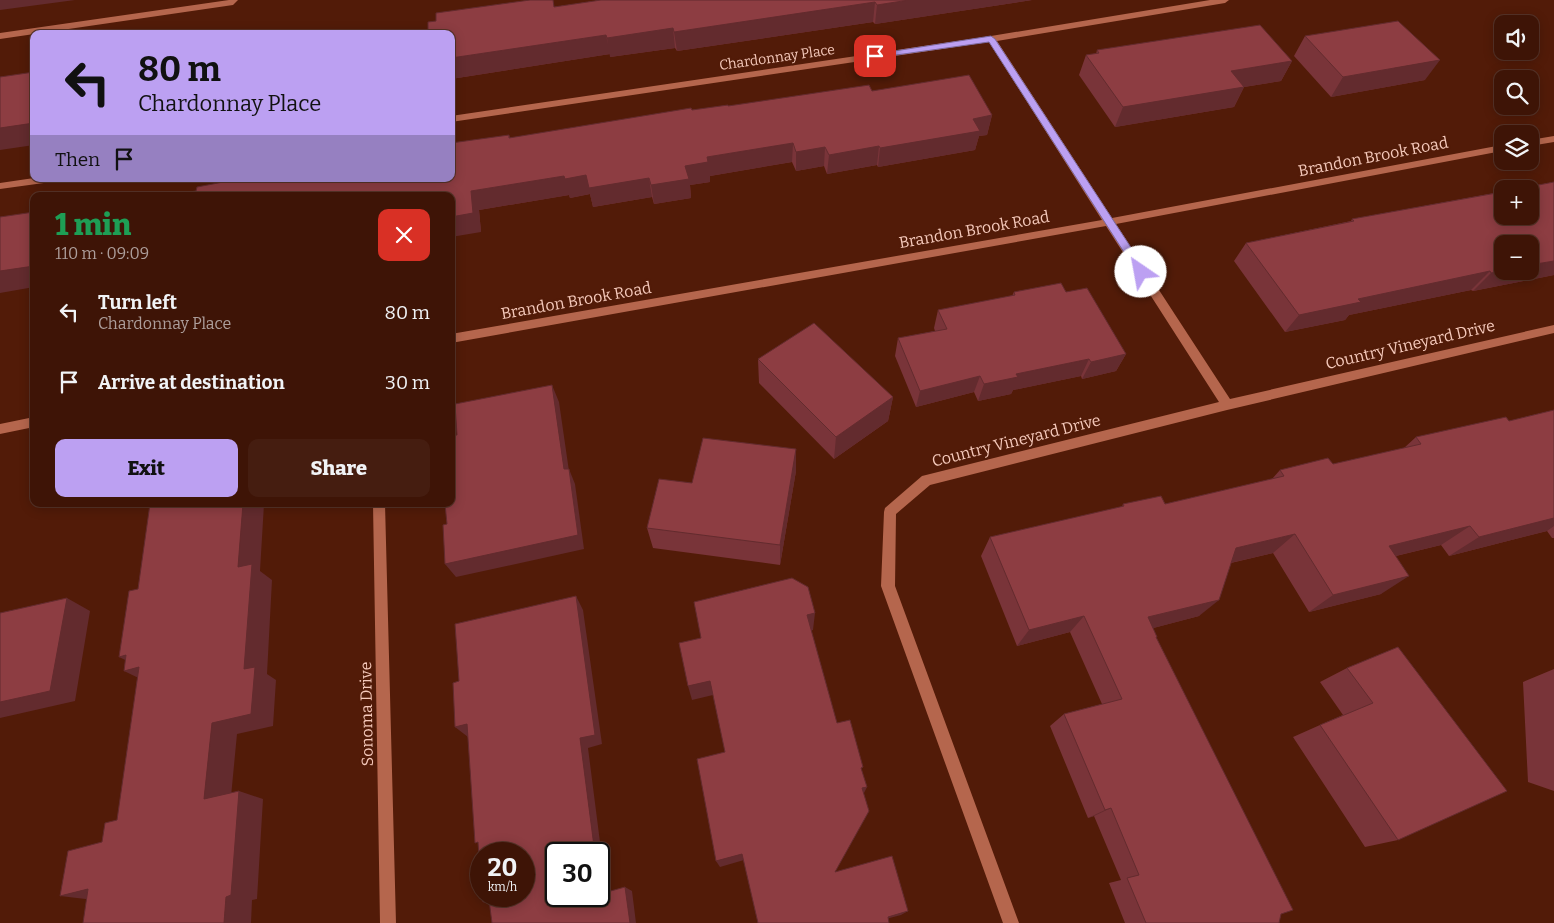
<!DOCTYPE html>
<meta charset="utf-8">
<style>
body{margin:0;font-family:Bitter,serif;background:#451d10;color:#f1f3f6;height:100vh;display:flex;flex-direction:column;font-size:19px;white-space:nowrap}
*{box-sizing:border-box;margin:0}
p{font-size:16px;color:#ad9e9b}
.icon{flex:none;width:28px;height:28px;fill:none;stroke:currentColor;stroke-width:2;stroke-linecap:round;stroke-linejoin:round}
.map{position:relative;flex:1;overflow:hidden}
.side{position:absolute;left:30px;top:192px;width:425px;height:315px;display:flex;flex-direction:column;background:#3e1406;border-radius:10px;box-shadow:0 2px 12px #0003,0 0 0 1px #573328}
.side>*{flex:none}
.hud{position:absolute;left:30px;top:30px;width:425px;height:152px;border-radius:10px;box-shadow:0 2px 12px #0003,0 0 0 1px #573328;background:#bca0f2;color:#111;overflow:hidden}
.buttons{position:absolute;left:1494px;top:15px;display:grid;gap:10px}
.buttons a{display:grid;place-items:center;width:45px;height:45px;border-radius:10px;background:#3e1406;box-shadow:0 2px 12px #0003,0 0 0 1px #573328;font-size:25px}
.speed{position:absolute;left:470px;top:842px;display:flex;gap:10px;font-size:25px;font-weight:700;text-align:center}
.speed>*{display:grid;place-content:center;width:65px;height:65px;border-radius:50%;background:#3e1406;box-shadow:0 2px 12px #0003,0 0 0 1px #573328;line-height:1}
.speed small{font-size:12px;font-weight:400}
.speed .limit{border:2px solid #111;border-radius:8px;background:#fff;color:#111}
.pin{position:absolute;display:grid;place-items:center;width:42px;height:42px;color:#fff;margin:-21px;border-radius:10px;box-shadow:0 2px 8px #0006}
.me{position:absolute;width:55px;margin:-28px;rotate:327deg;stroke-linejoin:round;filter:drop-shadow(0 0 4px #0008)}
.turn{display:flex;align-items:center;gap:18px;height:105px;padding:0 25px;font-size:22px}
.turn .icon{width:65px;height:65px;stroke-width:2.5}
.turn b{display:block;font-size:35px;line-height:42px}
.then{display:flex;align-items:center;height:48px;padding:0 25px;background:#0003;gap:10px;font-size:19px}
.round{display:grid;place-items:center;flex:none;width:52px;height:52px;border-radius:10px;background:#451d10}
.overview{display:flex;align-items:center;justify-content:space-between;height:85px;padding:0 25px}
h1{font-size:30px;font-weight:800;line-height:38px;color:#1e9e55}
.button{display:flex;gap:10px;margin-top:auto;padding:10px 25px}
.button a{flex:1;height:58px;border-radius:10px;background:#bca0f2;color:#111;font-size:20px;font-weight:800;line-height:58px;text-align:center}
.button a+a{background:#451d10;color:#f1f3f6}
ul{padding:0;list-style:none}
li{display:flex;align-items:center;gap:15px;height:70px;padding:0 25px}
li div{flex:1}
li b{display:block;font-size:19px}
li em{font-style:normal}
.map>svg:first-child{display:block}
</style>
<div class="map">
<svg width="1554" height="923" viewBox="0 0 1554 923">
<rect width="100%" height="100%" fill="#521b08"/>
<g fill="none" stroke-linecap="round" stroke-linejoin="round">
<path fill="#b5664d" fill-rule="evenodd" d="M 229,0 L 238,0 L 233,5 L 0,39 L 0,33 Z"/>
<path fill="#b5664d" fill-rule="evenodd" d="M 1210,0 L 1229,0 L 1225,3 L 997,41 L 1112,218 L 1502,145 L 1502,151 L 1116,224 L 1230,399 L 1554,325 L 1554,333 L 1227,410 L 930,485 L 896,514 L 895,586 L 1019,923 L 1003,923 L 881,586 L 884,512 L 885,508 L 922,476 L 926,475 L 1219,402 L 1106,226 L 451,343 L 451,334 L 1102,220 L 989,42 L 451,122 L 451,116 L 991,36 Z
M 1554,136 L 1554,142 L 1530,146 L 1530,140 Z
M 34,178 L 56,179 L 51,182 L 0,189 L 0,183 Z
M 34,417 L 34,427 L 0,434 L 0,424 Z
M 373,504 L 385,504 L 396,923 L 380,923 Z"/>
</g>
<path fill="#793439" d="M 601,0 L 1032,0 L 875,24 L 873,22 L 677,51 L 675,48 L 610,57 L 610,54 L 451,79 L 451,34 L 436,21 L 554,7 Z
M 1305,36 L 1425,80 L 1331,97 L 1294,56 Z
M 1097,50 L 1292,61 L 1281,81 L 1244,87 L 1234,107 L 1115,127 L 1079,75 L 1086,55 L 1096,54 Z
M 872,91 L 992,115 L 987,135 L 979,136 L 975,150 L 878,167 L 877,165 L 827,174 L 824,166 L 796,171 L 792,162 L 710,176 L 710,182 L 690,185 L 691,198 L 654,204 L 652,197 L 593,207 L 590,194 L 570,198 L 569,195 L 479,210 L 481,232 L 451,179 L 509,135 L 510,138 L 692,110 Z
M 1554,182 L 1554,275 L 1473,291 L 1471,290 L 1349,315 L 1345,320 L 1285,332 L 1234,261 L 1246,243 L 1351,221 L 1352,219 Z
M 1014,292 L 1066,292 L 1126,354 L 1116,371 L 1082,379 L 1081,376 L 1013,390 L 1011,394 L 978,401 L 974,392 L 916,407 L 895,356 L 898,338 L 935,331 L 934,328 L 938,310 L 1012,296 Z
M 758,359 L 893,397 L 888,421 L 834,459 L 759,383 Z
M 1554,410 L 1554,538 L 1552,538 L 1547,531 L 1449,556 L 1441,545 L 1396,556 L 1381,594 L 1309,612 L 1273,553 L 1231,563 L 1199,616 L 1153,628 L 1156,638 L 1281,914 L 1279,923 L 1125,923 L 1109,883 L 1121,880 L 1094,816 L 1088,818 L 1050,726 L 1064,714 L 1102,704 L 1070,632 L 1017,646 L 981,556 L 990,537 L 1122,507 L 1123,504 L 1165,504 L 1272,479 L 1280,470 L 1333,464 L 1404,448 L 1416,437 L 1509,421 Z
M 796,471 L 780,565 L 653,548 L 647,528 L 692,483 Z
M 1398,647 L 1398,840 L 1365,847 L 1293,737 L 1320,725 L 1343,715 L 1320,682 L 1347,668 Z
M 1554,669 L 1554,791 L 1528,782 L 1523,682 Z"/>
<path fill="#632b2e" d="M 0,0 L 75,0 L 0,10 Z
M 909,0 L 1032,0 L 875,24 L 877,5 Z
M 875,2 L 873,22 L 677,51 L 674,32 Z
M 673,28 L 675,48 L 610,57 L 607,38 Z
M 606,35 L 610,54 L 451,79 L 451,58 Z
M 1440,60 L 1425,80 L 1331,97 L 1343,77 Z
M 1292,61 L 1281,81 L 1244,87 L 1234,107 L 1115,127 L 1123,107 L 1231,71 Z
M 992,115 L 987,135 L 979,136 L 975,150 L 878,167 L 880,148 L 973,119 Z
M 34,123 L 34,145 L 0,150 L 0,128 Z
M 793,143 L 792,162 L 710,176 L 710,182 L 690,185 L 691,198 L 654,204 L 651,185 L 685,166 L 707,157 Z
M 879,146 L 877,165 L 827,174 L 829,155 Z
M 825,147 L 824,166 L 796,171 L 796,152 Z
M 586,175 L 649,178 L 652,197 L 593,207 L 590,194 L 570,198 L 569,195 L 479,210 L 481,232 L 451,237 L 451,217 L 471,191 L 564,176 Z
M 1554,261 L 1554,275 L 1473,291 L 1491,273 L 1502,271 L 1530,271 L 1530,265 Z
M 34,266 L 34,287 L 0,293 L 0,271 Z
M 1490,271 L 1471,290 L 1349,315 L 1345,320 L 1285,332 L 1299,315 L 1358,299 Z
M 1126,354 L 1116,371 L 1082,379 L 1091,362 Z
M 1089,359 L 1081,376 L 1013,390 L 1011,394 L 978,401 L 984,384 L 1016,374 Z
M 980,376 L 974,392 L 916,407 L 920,391 Z
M 552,385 L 559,402 L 571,485 L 564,469 Z
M 893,397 L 888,421 L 834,459 L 836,437 Z
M 796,449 L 796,471 L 780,565 L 780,545 Z
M 569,469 L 575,484 L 584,549 L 456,577 L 445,564 Z
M 243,504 L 264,504 L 260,571 L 272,580 L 267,674 L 276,680 L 273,726 L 237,734 L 230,807 L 204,799 L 212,723 L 244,669 L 238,567 Z
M 1554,518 L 1554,526 L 1547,531 L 1449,556 L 1479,537 Z
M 1470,526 L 1441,545 L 1362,564 L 1389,546 Z
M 1295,534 L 1273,553 L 1217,566 L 1236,548 Z
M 1409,576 L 1381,594 L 1309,612 L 1333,595 Z
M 576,596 L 583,610 L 602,744 L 588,748 L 607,897 L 600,894 L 599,887 L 599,854 L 595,854 L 580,738 Z
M 67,598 L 90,611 L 75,701 L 0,718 L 0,702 Z
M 1219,600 L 1199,616 L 1131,634 L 1148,617 Z
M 815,613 L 813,630 L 806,632 L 807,615 Z
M 1084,616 L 1070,632 L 1017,646 L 1029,630 Z
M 126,655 L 146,670 L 119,657 Z
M 139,667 L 151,684 L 124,671 Z
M 710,681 L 713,695 L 692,700 L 688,686 Z
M 467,724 L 468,737 L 455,727 Z
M 867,787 L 862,797 L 862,788 Z
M 239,791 L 263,799 L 257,899 L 252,900 L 251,923 L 224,923 L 226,897 Z
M 1111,808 L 1094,816 L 1088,818 L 1105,810 Z
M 742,854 L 744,860 L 720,867 L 716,861 Z
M 625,887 L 632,891 L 636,923 L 630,923 Z
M 88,889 L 94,900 L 60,896 Z
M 489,900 L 495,905 L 483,902 Z
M 908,911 L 901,915 L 882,920 L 888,917 Z"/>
<path fill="#8d3d42" stroke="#632b2e" d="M 530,0 L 553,0 L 554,7 L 601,0 L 909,0 L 877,5 L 875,2 L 674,32 L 673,28 L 607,38 L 606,35 L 451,58 L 451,34 L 428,34 L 428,22 L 436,21 L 436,13 Z
M 1398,21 L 1440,60 L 1343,77 L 1305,36 Z
M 1260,25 L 1292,61 L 1231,71 L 1244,87 L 1123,107 L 1086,55 L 1099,53 L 1097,50 Z
M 34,72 L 34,123 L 0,128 L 0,77 Z
M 969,75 L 992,115 L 973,119 L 980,131 L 880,148 L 879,146 L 829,155 L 825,147 L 796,152 L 793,143 L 707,157 L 708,162 L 685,166 L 689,179 L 651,185 L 649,178 L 589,188 L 586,175 L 565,179 L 564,176 L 471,191 L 473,213 L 451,217 L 451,196 L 162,196 L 196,191 L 197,187 L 239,179 L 451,179 L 451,143 L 509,135 L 509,138 L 691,108 L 692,110 L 728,105 L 728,106 L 869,85 L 872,91 Z
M 1554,182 L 1554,261 L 1530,265 L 1530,244 L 1502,244 L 1502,271 L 1491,273 L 1490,271 L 1358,299 L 1361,302 L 1299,315 L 1246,243 L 1354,221 L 1352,219 L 1502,192 L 1502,216 L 1530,216 L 1530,189 L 1518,189 Z
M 34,212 L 34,266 L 0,271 L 0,217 Z
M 1061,283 L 1066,292 L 1087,288 L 1126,354 L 1091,362 L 1089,359 L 1016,374 L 1018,377 L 984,384 L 980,376 L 920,391 L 898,338 L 947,329 L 938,310 L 1015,295 L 1014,292 Z
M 814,323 L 893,397 L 836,437 L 758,359 Z
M 552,385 L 564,469 L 569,469 L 578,535 L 445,564 L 443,525 L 447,524 L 445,504 L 451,504 L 451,436 L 457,435 L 455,404 Z
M 1554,410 L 1554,518 L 1479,537 L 1470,526 L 1389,546 L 1409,576 L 1333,595 L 1295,534 L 1236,548 L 1219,600 L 1148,617 L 1157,637 L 1156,637 L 1293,910 L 1281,914 L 1279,923 L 1146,923 L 1127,878 L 1139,875 L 1111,808 L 1105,810 L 1064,714 L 1122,699 L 1084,616 L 1029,630 L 990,537 L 1124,506 L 1123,504 L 1161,496 L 1165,504 L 1284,476 L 1280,470 L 1328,458 L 1333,464 L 1421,444 L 1416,437 L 1506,417 L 1509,421 Z
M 703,438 L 796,449 L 780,545 L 647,528 L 659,479 L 692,483 Z
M 150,504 L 243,504 L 238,567 L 252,564 L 244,669 L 255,667 L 251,714 L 212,723 L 204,799 L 239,791 L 231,895 L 226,897 L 224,923 L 83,923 L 88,889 L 60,896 L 68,851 L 102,842 L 105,823 L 117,820 L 139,667 L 124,671 L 126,655 L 119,657 L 129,591 L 138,589 Z
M 792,578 L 808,587 L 815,613 L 807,615 L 837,723 L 850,720 L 863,767 L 861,768 L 867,787 L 862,788 L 869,811 L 835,872 L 892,856 L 908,911 L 888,917 L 889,923 L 758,923 L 742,854 L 716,861 L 697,759 L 725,752 L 710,681 L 688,686 L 679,643 L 701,638 L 694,602 Z
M 576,596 L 595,735 L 580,738 L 595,854 L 556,854 L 556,896 L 599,896 L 599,887 L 600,894 L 625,887 L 630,923 L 492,923 L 489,900 L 483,902 L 482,896 L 524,896 L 524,854 L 481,854 L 481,885 L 478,842 L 475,843 L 467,724 L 455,727 L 453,683 L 459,681 L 455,624 Z
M 67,598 L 50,691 L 0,702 L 0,613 Z
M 1398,647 L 1507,791 L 1398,840 L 1320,725 L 1373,703 L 1347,668 Z"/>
<path fill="#bca0f2" stroke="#7a689d" d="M 991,36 L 995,39 L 1145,269 L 1145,274 L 1138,274 L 989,42 L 875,58 L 871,56 L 875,54 Z"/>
<g text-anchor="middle" stroke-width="4" stroke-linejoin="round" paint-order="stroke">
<g font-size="14" fill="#f5c9bb" stroke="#521b08">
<text transform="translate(777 57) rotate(-8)" y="5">Chardonnay Place</text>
</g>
<g font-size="16" fill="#f5c9bb" stroke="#521b08">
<text transform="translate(1373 156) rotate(-11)" y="6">Brandon Brook Road</text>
<text transform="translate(974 229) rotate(-10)" y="6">Brandon Brook Road</text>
<text transform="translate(576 300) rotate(-10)" y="6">Brandon Brook Road</text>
<text transform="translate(1410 344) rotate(-13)" y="6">Country Vineyard Drive</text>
<text transform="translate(1016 440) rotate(-14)" y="6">Country Vineyard Drive</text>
<text transform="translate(366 714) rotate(-91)" y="6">Sonoma Drive</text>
</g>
</g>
</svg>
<div class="buttons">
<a><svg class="icon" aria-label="sound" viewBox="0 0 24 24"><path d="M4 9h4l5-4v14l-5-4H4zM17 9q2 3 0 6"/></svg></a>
<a><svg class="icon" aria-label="search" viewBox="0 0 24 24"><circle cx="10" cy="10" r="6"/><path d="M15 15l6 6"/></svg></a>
<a><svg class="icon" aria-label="layers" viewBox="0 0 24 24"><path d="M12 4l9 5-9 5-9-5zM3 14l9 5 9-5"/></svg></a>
<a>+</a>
<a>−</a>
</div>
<div class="speed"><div>20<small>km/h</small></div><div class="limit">30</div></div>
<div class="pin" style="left:875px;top:56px;background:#d93025"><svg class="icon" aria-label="arrive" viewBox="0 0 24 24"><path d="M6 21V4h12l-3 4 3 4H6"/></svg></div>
<svg class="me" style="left:1141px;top:272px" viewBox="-20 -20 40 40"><circle r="19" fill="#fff"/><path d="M0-13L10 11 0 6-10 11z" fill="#bca0f2"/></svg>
<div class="hud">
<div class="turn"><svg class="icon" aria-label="left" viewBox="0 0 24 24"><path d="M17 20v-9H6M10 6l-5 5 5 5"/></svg><div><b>80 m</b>Chardonnay Place</div></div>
<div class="then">Then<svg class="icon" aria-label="arrive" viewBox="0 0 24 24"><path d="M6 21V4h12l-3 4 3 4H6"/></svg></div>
</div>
<section class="side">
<div class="overview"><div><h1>1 min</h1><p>110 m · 09:09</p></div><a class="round" style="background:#d93025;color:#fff"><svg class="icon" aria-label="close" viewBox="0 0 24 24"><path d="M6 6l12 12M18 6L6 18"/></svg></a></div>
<ul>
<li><svg class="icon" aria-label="left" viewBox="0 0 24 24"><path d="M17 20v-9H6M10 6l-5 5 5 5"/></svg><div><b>Turn left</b><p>Chardonnay Place</p></div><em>80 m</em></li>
<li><svg class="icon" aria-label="arrive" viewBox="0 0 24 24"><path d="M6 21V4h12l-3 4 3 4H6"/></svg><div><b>Arrive at destination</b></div><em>30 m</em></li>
</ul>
<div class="button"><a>Exit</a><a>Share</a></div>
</section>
</div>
